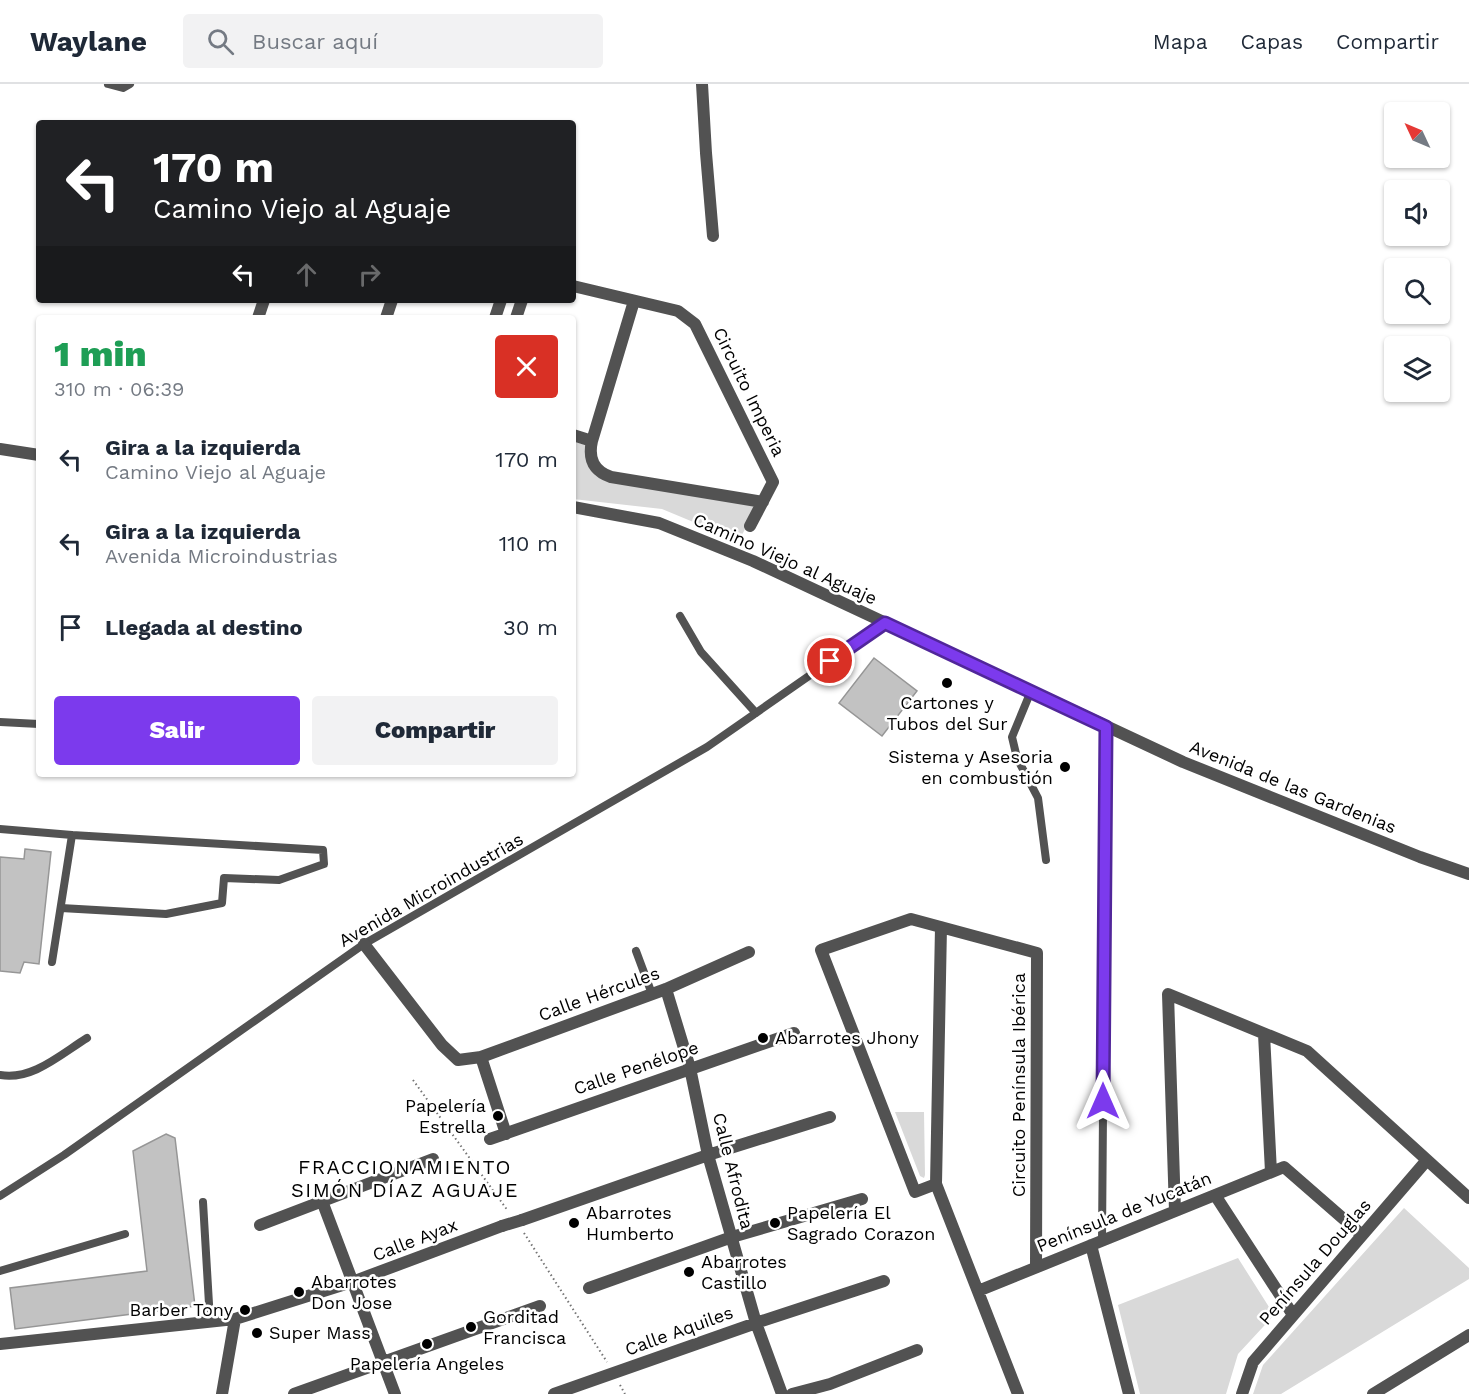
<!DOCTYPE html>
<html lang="es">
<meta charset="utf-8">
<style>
body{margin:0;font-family:"Work Sans",sans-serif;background:#f2f2f3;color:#1f2937;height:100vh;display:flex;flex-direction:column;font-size:22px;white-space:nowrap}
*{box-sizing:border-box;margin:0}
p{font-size:20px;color:#747a83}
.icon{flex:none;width:33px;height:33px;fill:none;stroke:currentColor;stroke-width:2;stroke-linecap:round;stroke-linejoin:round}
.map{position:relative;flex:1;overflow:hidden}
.drawer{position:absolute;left:36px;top:231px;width:540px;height:462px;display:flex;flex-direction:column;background:#fff;border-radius:6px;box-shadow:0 2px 4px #0004}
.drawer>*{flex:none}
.top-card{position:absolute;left:36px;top:36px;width:540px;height:183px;border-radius:6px;box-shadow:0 2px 4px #0004;background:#202124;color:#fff;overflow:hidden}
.needle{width:39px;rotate:314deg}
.controls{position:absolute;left:1384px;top:18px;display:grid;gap:12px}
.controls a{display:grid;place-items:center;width:66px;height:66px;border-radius:6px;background:#fff;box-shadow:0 2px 4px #0004;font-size:30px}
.pin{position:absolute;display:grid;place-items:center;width:51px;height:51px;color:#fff;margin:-26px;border:3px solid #fff;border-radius:50%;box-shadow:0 2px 6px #0007}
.me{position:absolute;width:66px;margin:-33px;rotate:0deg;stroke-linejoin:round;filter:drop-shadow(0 0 4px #0008)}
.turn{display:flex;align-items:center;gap:21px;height:126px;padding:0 18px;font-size:27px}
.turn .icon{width:78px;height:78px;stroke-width:2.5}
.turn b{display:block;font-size:42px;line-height:51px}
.lanes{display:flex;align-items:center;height:57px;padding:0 18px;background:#0003;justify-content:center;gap:30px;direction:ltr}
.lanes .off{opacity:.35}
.round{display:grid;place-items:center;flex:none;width:63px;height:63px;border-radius:6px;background:#f2f2f3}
.overview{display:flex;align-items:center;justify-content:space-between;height:102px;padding:0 18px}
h1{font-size:36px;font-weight:800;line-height:45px;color:#1e9e55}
.cta{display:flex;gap:12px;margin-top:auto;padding:12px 18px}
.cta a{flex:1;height:69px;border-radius:6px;background:#7c3aed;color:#fff;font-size:24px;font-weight:800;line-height:69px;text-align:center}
.cta a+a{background:#f2f2f3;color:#1f2937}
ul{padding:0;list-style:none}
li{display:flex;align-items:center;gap:18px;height:84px;padding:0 18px}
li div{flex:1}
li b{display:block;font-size:22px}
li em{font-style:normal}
header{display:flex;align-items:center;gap:36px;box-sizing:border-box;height:84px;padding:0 30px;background:#fff;border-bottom:2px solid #e0e1e3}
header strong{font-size:28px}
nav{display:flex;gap:33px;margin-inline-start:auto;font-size:21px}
.search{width:420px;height:54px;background:#f2f2f3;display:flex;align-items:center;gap:15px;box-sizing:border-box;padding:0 21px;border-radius:6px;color:#747a83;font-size:22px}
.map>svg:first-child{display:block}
</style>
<header>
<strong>Waylane</strong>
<div class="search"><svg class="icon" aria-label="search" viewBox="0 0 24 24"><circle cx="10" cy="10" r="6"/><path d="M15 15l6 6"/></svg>Buscar aquí</div>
<nav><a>Mapa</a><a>Capas</a><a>Compartir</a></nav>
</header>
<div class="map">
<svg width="1469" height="1310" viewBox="0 0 1469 1310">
<rect width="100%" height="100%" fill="#fff"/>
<path fill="#d9d9d9" d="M 573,357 L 586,361 L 598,391 L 757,421 L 739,457 L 662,425 L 573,415 Z
M 895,1028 L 924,1028 L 925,1091 L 924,1094 L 920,1092 Z
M 1404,1124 L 1469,1184 L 1469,1195 L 1281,1310 L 1253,1310 L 1263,1281 Z
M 1238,1174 L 1274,1231 L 1238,1270 L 1226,1310 L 1140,1310 L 1118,1221 Z"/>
<path fill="#c2c2c2" stroke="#969696" stroke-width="1.5" d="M 874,574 L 917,607 L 882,652 L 839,619 Z
M 25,765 L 51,768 L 39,880 L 24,878 L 20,889 L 0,887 L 0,773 L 24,775 Z
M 166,1050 L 175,1054 L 195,1222 L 15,1245 L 10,1204 L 147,1187 L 133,1067 Z"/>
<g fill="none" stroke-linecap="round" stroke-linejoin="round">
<path stroke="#747474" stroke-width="2" stroke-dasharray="1.5 3" stroke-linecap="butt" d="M 413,996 L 508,1127
M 524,1149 L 607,1278
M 620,1301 L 625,1310"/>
<path stroke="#525252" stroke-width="8" d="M 108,0 L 123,4 L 130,0
M 680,532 L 701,568 L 756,629
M 1031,607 L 1012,653 L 1017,674 L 1038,714 L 1046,776
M 0,638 L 39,640
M 0,745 L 72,751 L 323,766 L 324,780 L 279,796 L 224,794 L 222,819 L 166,830 L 61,824
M 636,867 L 652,910
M 52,878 L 72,751
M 0,991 C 32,997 61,970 87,954
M 0,1112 L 64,1071 L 364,860 L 707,663 L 885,539
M 203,1118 L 210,1237
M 1102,1157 L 1106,643
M 0,1187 L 125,1150"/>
<path stroke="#525252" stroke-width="12" d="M 702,0 L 706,69 L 713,152
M 573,202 L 678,227 L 695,240 L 773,398 L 750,442
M 258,234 L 264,216
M 386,234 L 392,216
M 495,234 L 501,216
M 516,234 L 522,216
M 573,351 L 592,357 C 588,375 594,387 611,393 L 763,418
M 592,357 L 634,217
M 364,860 L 442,961 L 458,976 L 481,973 L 666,905 L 749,868
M 666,905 L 690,984 L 708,1071 L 756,1239 L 782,1310
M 1264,950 L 1271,1088
M 481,973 L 506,1050
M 490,1055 L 794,949
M 936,1100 L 941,843
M 1215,1111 L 1293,1231
M 322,1117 L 395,1310
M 1175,1127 L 1168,910 L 1307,967 L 1469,1114
M 522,1136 L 708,1071 L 830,1033
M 260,1141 L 433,1075
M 1091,1161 L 1129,1310
M 589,1204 L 732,1153 L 862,1115
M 978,1207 L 1284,1083 L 1362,1151
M 0,1260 L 235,1235 L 352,1198 L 502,1142
M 222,1310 L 235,1235
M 294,1310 L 540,1222
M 554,1310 L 756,1239 L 884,1197
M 792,1310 L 830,1300 L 917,1266
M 1018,1310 L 936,1100 L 915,1108 L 821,866 L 911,835 L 1037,869 L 1036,1183
M 1242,1310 L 1253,1278 L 1427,1076
M 1373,1310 L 1469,1251"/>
<path stroke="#525252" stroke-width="12" d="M 0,365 L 39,371
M 573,423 L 659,439 L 753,477 L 1183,678 L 1420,773 L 1469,790"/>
<path stroke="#525252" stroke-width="12" d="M 502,1142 L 522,1136"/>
</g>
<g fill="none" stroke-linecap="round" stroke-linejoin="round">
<g stroke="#51269a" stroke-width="15">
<path id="route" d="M 830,577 L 885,539 L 1106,643 L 1103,1017"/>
</g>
<use href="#route" stroke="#7c3aed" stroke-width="10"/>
</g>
<g fill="#000" stroke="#fff" stroke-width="2">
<circle cx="947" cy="599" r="6"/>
<circle cx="1065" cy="683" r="6"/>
<circle cx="763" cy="954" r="6"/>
<circle cx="498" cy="1032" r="6"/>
<circle cx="574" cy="1139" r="6"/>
<circle cx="775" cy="1139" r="6"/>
<circle cx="689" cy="1188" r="6"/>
<circle cx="299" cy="1208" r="6"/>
<circle cx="245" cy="1226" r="6"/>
<circle cx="471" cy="1243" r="6"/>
<circle cx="257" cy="1249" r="6"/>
<circle cx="427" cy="1260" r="6"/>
</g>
<g text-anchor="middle" stroke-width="5" stroke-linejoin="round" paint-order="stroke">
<g font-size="18" fill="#000" stroke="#fff">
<text transform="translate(749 308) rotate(64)" y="6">Circuito Imperia</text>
<text transform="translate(785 475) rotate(24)" y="6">Camino Viejo al Aguaje</text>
<text transform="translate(1293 703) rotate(22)" y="6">Avenida de las Gardenias</text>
<text transform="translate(431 806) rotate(-30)" y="6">Avenida Microindustrias</text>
<text transform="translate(599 910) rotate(-20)" y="6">Calle Hércules</text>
<text transform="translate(636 984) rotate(-19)" y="6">Calle Penélope</text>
<text transform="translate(1019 1001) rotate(-90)" y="6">Circuito Península Ibérica</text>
<text transform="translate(733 1087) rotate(76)" y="6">Calle Afrodita</text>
<text transform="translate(1124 1128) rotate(-22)" y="6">Península de Yucatán</text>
<text transform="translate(415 1156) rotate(-21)" y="6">Calle Ayax</text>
<text transform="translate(1315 1178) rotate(-49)" y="6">Península Douglas</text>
<text transform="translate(679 1247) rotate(-20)" y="6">Calle Aquiles</text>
</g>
<g font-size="18" fill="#000" stroke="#fff" text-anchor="start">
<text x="947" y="625" text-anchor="middle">Cartones y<tspan x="947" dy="21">Tubos del Sur</tspan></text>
<text x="1053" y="679" text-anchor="end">Sistema y Asesoria<tspan x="1053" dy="21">en combustión</tspan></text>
<text x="775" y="960">Abarrotes Jhony</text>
<text x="486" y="1028" text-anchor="end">Papelería<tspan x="486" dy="21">Estrella</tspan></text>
<text x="586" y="1135">Abarrotes<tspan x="586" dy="21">Humberto</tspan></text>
<text x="787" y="1135">Papelería El<tspan x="787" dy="21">Sagrado Corazon</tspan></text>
<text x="701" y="1184">Abarrotes<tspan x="701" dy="21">Castillo</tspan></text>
<text x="311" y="1204">Abarrotes<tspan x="311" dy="21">Don Jose</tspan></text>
<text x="233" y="1232" text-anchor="end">Barber Tony</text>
<text x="483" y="1239">Gorditad<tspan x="483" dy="21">Francisca</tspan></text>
<text x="269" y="1255">Super Mass</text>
<text x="427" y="1286" text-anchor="middle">Papelería Angeles</text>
</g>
<g font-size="20" letter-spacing="1.5" fill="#000" stroke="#fff">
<text x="405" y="1090">FRACCIONAMIENTO<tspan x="405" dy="23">SIMÓN DÍAZ AGUAJE</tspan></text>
</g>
</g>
</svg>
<div class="controls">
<a><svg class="needle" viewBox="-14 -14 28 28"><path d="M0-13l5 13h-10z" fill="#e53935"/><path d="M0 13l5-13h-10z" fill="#747a83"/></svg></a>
<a><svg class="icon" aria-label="sound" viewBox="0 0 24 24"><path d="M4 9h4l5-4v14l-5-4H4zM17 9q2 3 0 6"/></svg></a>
<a><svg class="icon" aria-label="search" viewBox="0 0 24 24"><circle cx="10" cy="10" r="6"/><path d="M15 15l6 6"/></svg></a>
<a><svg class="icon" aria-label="layers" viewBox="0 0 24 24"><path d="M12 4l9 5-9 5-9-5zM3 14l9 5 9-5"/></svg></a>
</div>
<div class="pin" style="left:830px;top:577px;background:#d93025"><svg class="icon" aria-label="arrive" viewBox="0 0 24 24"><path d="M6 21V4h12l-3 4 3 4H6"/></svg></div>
<svg class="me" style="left:1103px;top:1017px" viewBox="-20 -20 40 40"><path d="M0-17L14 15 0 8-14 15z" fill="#7c3aed" stroke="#fff" stroke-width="4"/></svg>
<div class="top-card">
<div class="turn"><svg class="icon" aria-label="left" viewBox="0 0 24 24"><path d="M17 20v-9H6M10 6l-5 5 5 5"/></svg><div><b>170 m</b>Camino Viejo al Aguaje</div></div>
<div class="lanes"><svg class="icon" aria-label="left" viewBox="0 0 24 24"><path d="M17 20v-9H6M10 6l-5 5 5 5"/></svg><svg class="icon off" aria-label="ahead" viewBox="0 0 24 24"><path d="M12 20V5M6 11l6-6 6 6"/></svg><svg class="icon off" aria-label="right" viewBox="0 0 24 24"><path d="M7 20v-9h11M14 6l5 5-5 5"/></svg></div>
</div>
<section class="drawer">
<div class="overview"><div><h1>1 min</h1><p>310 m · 06:39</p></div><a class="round" style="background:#d93025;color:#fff"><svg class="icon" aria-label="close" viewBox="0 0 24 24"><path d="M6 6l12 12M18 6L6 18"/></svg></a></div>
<ul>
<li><svg class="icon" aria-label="left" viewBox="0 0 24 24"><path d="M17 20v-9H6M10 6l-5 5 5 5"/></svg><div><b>Gira a la izquierda</b><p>Camino Viejo al Aguaje</p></div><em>170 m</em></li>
<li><svg class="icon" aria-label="left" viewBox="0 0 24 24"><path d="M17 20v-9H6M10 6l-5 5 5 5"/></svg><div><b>Gira a la izquierda</b><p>Avenida Microindustrias</p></div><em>110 m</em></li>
<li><svg class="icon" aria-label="arrive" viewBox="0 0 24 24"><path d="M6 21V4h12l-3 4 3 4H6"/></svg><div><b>Llegada al destino</b></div><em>30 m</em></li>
</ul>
<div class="cta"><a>Salir</a><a>Compartir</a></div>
</section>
</div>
